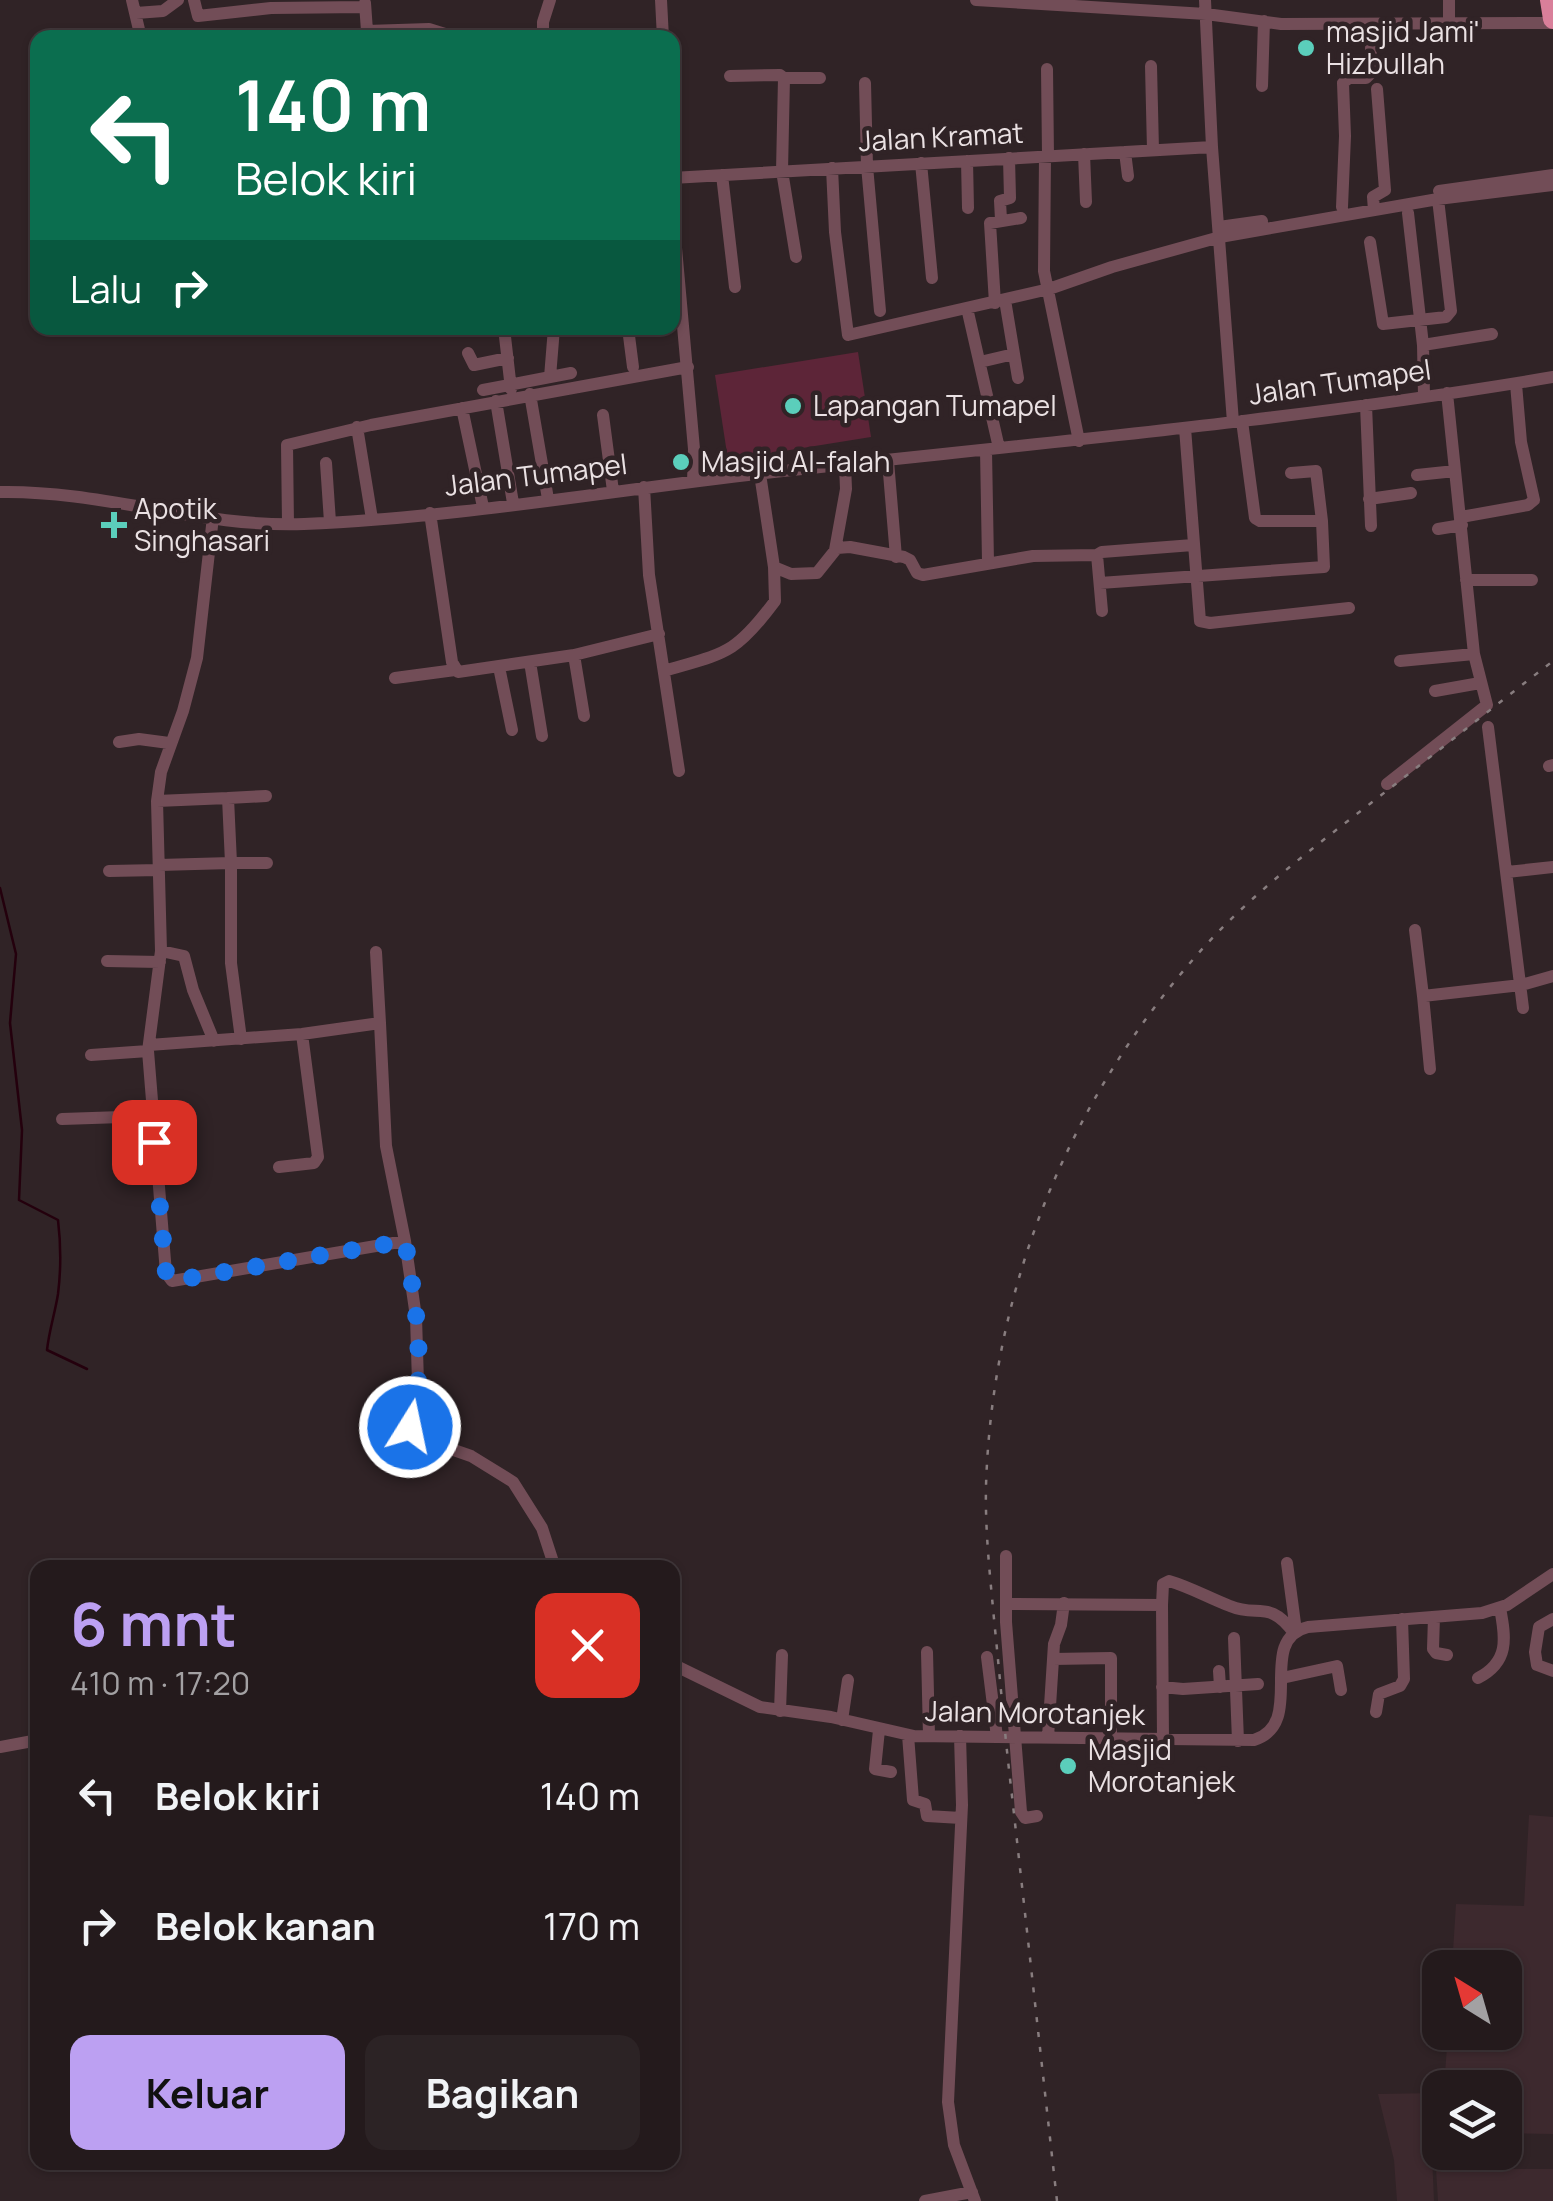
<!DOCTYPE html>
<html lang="id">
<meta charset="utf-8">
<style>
body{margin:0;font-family:Manrope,sans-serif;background:#2c2325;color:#f1f3f6;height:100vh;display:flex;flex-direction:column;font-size:38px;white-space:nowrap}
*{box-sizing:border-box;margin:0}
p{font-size:32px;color:#a3a1a3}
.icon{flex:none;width:55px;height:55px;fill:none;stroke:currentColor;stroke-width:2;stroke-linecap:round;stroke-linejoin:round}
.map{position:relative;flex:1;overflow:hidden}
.drawer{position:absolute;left:30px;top:1560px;width:650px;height:610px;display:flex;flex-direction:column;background:#241a1c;border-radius:20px;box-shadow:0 2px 8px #0004,0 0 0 2px #41383b}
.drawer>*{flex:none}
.hud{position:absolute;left:30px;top:30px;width:650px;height:305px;border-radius:20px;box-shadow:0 2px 8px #0004,0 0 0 2px #41383b;background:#0b6e4f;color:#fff;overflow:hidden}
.needle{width:65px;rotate:323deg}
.tools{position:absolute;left:1422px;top:1950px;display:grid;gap:20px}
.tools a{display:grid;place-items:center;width:100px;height:100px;border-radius:20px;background:#241a1c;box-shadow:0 2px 8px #0004,0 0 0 2px #41383b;font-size:50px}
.pin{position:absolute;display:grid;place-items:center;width:85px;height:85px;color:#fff;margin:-42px;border-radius:20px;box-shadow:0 5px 15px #0006}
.me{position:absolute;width:110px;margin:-55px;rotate:10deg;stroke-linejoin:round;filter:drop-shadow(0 0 8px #0008)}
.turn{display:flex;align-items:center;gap:35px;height:210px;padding:0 40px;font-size:45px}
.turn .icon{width:130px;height:130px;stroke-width:2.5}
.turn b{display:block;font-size:70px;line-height:85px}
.then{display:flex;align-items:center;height:95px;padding:0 40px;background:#0003;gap:20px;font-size:38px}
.round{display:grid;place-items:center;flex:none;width:105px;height:105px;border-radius:20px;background:#2c2325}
.summary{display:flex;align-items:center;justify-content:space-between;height:170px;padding:0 40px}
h1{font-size:60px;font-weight:700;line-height:75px;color:#bca0f2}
.cta{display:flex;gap:20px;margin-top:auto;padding:20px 40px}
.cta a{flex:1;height:115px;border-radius:20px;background:#bca0f2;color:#111;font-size:40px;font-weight:700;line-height:115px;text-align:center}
.cta a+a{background:#2c2325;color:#f1f3f6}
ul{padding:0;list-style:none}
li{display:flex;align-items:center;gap:30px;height:130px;padding:0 40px}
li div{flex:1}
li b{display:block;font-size:38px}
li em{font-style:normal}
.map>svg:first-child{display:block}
</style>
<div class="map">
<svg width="1553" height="2201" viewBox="0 0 1553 2201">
<rect width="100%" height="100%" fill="#302326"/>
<path fill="#3d292e" d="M 1529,1815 L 1553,1817 L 1553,2134 L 1505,2133 L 1505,2088 L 1444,2087 L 1448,2033 L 1505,2032 L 1505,1968 L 1452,1967 L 1456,1904 L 1524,1906 Z
M 1440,2093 L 1440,2131 L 1431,2131 L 1434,2201 L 1397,2201 L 1394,2160 L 1378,2094 Z
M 1436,2169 L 1553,2169 L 1553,2201 L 1438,2201 Z"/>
<path fill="#5d2538" d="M 858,352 L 871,437 L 728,460 L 715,375 Z"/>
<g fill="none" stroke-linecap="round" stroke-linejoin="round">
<path stroke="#24000d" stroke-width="2.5" d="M 0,888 L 16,954 L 10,1023 L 22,1130 L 19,1200 L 58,1220 C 61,1245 61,1270 58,1294 C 55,1313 49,1331 47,1350 L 87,1369"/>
<path stroke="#724d57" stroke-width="12" d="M 132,0 L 141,38
M 194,0 L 198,16 L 271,8 L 364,7
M 661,0 L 663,38
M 976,0 L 1206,14 L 1281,24 L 1553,23
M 1205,0 L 1212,147 L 1233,422
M 1449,0 L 1449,24
M 365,3 L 367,31 L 429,29 L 458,38
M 136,13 L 163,11 L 178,0
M 543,38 L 543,22 L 550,0
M 1151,66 L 1153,150
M 1047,69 L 1048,156
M 730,76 L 780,75 L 784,78 L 782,171 L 796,257
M 784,78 L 820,78
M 865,83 L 867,166 L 880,311
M 1262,86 L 1264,21
M 1125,152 L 1128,176
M 1084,154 L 1086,202
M 1045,156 L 1044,271 L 1079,441
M 967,161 L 968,208
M 921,163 L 932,278
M 832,168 L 835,232 L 848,335 L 1049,289 L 1112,267 L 1220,237 L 1438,199 L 1553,185
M 722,175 L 735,287
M 672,178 L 1212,147
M 1439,191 L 1553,175
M 672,203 L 694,449 L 693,482
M 1342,207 L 1345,136 L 1343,83 L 1349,78 L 1366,78 L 1370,74 L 1372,24
M 1374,210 L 1373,197 L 1385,190 L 1377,89
M 1408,213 L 1423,345 L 1424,396
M 1001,220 L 1000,201 L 1010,198 L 1009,158
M 1219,227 L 1262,221
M 1370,242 L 1383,324 L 1446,317 L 1451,311 L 1438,199
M 1005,300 L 1018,378
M 995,303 L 990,223 L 1021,218
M 967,308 L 999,448
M 504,328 L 511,389
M 628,328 L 633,367
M 1423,345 L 1492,334
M 468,353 L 474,365 L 508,358
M 980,362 L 1014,354
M 550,377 L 554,328
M 483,390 L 571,373
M 530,394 L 548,499
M 496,401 L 513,503
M 1366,405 L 1371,526
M 462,408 L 483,507
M 603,415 L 613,491
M 357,427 L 372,519
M 1185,428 L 1200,621 L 1210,623 L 1349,608
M 986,450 L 988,562
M 888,461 L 896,557
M 326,463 L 330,522
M 1291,473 L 1316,471 L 1322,521
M 1417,475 L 1455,471
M 644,487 L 649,575 L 679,771
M 0,492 C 102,490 202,528 304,524 C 458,518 612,490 765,473 C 1028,444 1292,421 1553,377
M 1369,499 L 1411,493
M 430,513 L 452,662 L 458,672 L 574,655 L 659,634
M 213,517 L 197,658 L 183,711 L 161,772 L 157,801 L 161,951 L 148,1051 L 166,1273 L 172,1281 L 405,1241
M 1461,517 L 1528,505 L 1534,500 L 1521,442 L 1516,384
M 288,524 L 287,445 L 371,425 L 688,367
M 1438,529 L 1462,525
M 835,550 L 846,489 L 845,465
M 1097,555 L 1102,611
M 774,567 L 791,574 L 817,573 L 837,548 L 850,547 L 904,557 L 910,560 L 917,573 L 923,575 L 1033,556 L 1097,555 L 1102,552 L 1193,545
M 1466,580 L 1532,580
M 1100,583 L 1324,567 L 1322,521 L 1260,521 L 1255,518 L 1242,421
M 574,655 L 584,716
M 1400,661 L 1474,654
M 530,662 L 542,736
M 499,667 L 512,730
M 664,671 C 725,653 735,655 775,601 L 774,567 L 760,474
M 395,678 L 455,670
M 1435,691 L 1480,683
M 1488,727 L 1523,1008
M 119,742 L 139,739 L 169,743
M 1549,766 L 1553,765
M 1387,784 L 1487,705 L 1474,654 L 1447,393
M 266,796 L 228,798 L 231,863 L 267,863
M 157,801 L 228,798
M 159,865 L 231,863 L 231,963 L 241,1039
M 109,871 L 159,870
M 1507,872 L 1553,867
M 1415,930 L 1423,996
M 161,951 L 184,956 L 193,990 L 214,1041
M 376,952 L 380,1023
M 107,961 L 160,962
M 149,1045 L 302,1034 L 380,1023 L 386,1146 L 405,1241 L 416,1317 L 418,1383 L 409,1427 L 413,1434 L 422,1439 L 471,1456 L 513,1482 L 542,1528 L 555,1568
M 91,1055 L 148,1051
M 1430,1069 L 1423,996 L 1521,985 L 1553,976
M 62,1119 L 152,1116
M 279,1167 L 314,1163 L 318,1157 L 302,1034
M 1006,1556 L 1006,1622 L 1021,1812 L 1025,1818 L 1037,1816
M 1287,1563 L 1296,1631
M 1006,1604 L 1162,1605 L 1163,1584 L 1169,1581 C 1190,1587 1209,1598 1230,1606 C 1258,1618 1269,1599 1294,1633
M 1162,1605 L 1163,1740
M 1434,1617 L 1433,1649 L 1436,1653 L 1447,1655
M 1553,1619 L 1539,1627 L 1535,1652 L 1537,1665 L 1553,1671
M 1234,1638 L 1238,1741
M 927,1652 L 929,1736
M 987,1657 L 997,1737
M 1053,1659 L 1111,1658 L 1111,1739
M 672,1664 L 760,1707 L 831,1717 L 914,1736 L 1254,1740 C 1308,1723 1254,1640 1308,1627 L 1482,1613 L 1507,1605 L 1553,1574
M 1219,1671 L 1220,1687
M 1282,1678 L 1337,1666 L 1341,1690
M 1478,1678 C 1509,1662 1506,1639 1500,1608
M 1162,1687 L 1183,1689 L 1258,1684
M 780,1711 L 782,1655
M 1376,1712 L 1379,1694 L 1400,1686 L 1404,1679 L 1402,1619
M 842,1720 L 848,1680
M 879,1730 L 875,1769 L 891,1772
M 908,1735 L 913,1800 L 925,1804 L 927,1816 L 961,1818
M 960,1736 L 962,1805 L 948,2102 L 954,2145 L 975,2201
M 1048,1737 L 1054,1644 L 1061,1625 L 1064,1603
M 0,1747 L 38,1740
M 925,2201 L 972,2192"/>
<path stroke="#d97f9a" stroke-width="20" d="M 1550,0 L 1553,19"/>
<path stroke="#887d7f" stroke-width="2.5" stroke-dasharray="5 10" stroke-linecap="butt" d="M 1057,2201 C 1042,2066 1027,1931 1012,1796 C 1005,1737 1000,1678 994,1619 C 990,1575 985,1531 986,1486 C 992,1286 1070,1096 1204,947 C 1254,892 1313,848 1371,803 C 1432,756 1492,708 1553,661"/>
</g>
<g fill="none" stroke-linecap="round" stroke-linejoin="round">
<path stroke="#1a73e8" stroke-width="18" stroke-dasharray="0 32.4" d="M 154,1142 L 166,1273 L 172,1281 L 405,1241 C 413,1287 421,1335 418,1381 C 418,1397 411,1411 410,1427"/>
</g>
<g fill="#5bcebb" stroke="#302326" stroke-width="4">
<circle cx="1306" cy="48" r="10"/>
<circle cx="793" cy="406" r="10"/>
<circle cx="681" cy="462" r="10"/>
<path d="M109 510h10v10h10v10h-10v10h-10v-10h-10v-10h10z"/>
<circle cx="1068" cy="1766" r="10"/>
</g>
<g text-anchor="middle" stroke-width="9" stroke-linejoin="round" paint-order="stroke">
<g font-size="28" fill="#eae1e3" stroke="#302326" text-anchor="start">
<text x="1326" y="42">masjid Jami'<tspan x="1326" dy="32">Hizbullah</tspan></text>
<text x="813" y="416">Lapangan Tumapel</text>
<text x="701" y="472">Masjid Al-falah</text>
<text x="134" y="519">Apotik<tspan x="134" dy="32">Singhasari</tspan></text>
<text x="1088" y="1760">Masjid<tspan x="1088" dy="32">Morotanjek</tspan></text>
</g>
<g font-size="28" fill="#eae1e3" stroke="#302326">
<text transform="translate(941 137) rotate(-3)" y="10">Jalan Kramat</text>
<text transform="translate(1340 382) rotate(-8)" y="10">Jalan Tumapel</text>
<text transform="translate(536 475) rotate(-7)" y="10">Jalan Tumapel</text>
<text transform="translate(1035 1713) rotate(1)" y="10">Jalan Morotanjek</text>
</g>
</g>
</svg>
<div class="tools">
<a><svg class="needle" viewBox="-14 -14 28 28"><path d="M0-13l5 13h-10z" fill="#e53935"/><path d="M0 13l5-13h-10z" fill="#a3a1a3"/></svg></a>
<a><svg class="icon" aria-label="layers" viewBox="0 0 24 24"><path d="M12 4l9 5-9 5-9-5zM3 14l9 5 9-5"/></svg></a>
</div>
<div class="pin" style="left:154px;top:1142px;background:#d93025"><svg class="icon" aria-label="arrive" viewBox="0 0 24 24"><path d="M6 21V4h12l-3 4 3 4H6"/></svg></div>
<svg class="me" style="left:410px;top:1427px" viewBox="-20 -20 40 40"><circle r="17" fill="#1a73e8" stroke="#fff" stroke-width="3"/><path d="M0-11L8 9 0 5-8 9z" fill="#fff"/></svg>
<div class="hud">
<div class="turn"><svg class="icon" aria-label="left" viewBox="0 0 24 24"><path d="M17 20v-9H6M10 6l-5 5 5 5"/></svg><div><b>140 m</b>Belok kiri</div></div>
<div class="then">Lalu<svg class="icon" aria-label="right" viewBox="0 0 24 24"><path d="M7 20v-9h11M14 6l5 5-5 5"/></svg></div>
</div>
<section class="drawer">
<div class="summary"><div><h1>6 mnt</h1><p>410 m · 17:20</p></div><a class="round" style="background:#d93025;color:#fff"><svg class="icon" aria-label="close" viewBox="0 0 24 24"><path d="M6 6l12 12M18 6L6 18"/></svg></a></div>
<ul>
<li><svg class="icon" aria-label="left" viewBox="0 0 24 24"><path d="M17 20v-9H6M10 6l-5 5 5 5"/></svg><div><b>Belok kiri</b></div><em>140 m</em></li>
<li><svg class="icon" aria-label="right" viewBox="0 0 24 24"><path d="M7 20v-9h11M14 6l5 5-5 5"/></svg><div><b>Belok kanan</b></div><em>170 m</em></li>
</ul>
<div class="cta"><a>Keluar</a><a>Bagikan</a></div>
</section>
</div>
